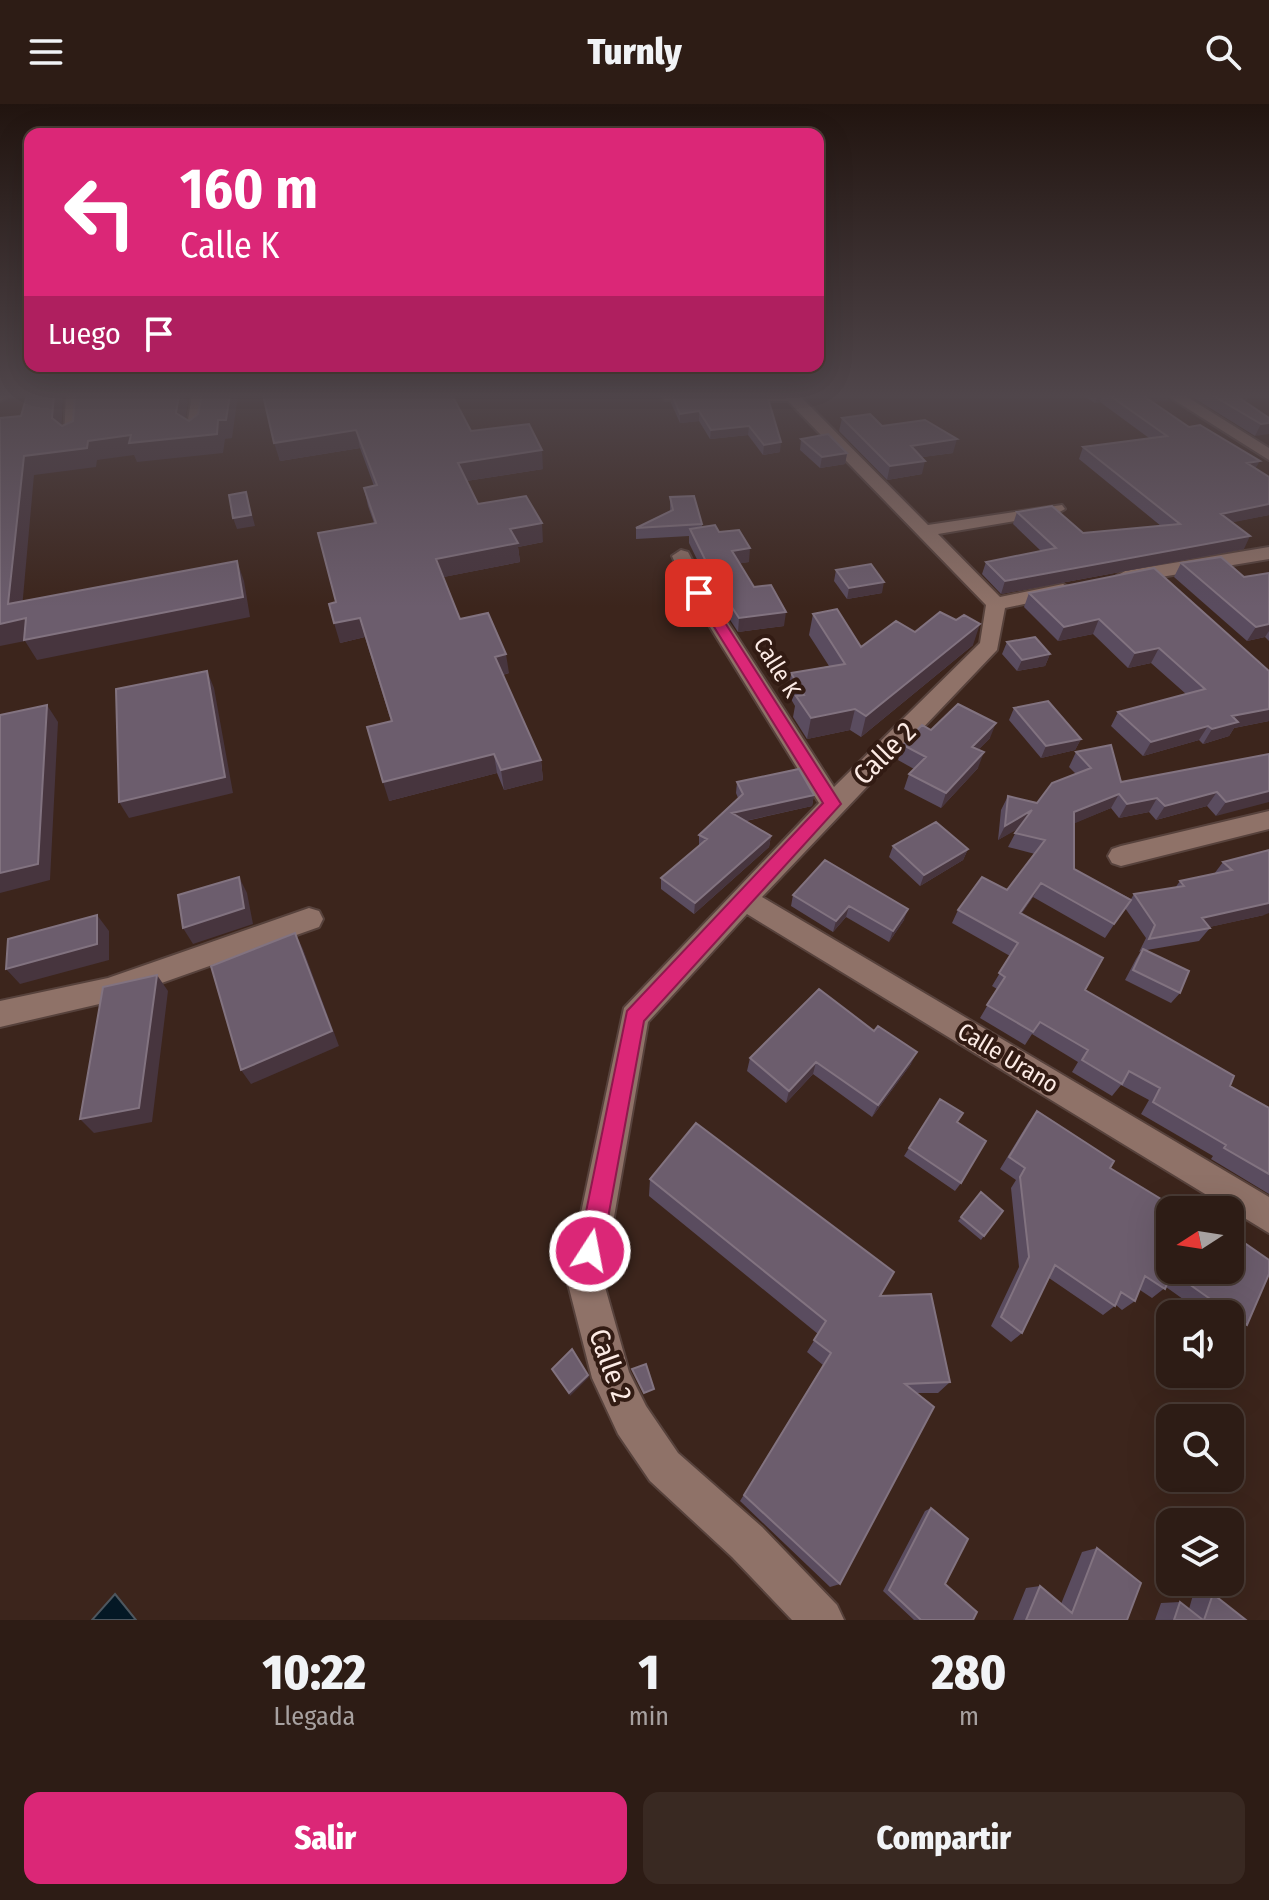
<!DOCTYPE html>
<html lang="es">
<style>
body{margin:0;font-family:"Fira Sans Condensed",sans-serif;background:#392922;color:#f1f3f6;height:100vh;display:flex;flex-direction:column;font-size:30px;white-space:nowrap}
*{box-sizing:border-box;margin:0}
p{font-size:26px;color:#a7a1a0}
.icon{flex:none;width:44px;height:44px;fill:none;stroke:currentColor;stroke-width:2;stroke-linecap:round;stroke-linejoin:round}
.map{position:relative;height:1516px;overflow:hidden}
.details{display:flex;flex-direction:column;background:#2d1c15;flex:1}
.details>*{flex:none}
.top-card{position:absolute;left:24px;top:24px;width:800px;height:244px;border-radius:16px;box-shadow:0 8px 32px #0002,0 0 0 2px #483a34;background:#db2777;color:#fff;overflow:hidden}
.needle{width:52px;rotate:258deg}
.controls{position:absolute;left:1156px;top:1092px;display:grid;gap:16px}
.controls a{display:grid;place-items:center;width:88px;height:88px;border-radius:16px;background:#2d1c15;box-shadow:0 8px 32px #0002,0 0 0 2px #483a34;font-size:40px}
.pin{position:absolute;display:grid;place-items:center;width:68px;height:68px;color:#fff;margin:-34px;border-radius:16px;box-shadow:0 4px 12px #0006}
.me{position:absolute;width:88px;margin:-44px;rotate:11deg;stroke-linejoin:round;filter:drop-shadow(0 0 6px #0008)}
.turn{display:flex;align-items:center;gap:28px;height:168px;padding:0 24px;font-size:36px}
.turn .icon{width:104px;height:104px;stroke-width:2.5}
.turn b{display:block;font-size:56px;line-height:68px}
.then{display:flex;align-items:center;height:76px;padding:0 24px;background:#0003;gap:16px;font-size:30px}
.eta{display:flex;justify-content:space-evenly;align-items:center;height:136px;text-align:center}
.eta b{font-size:48px;font-weight:800;line-height:56px}
.cta{display:flex;gap:16px;margin-top:auto;padding:16px 24px}
.cta a{flex:1;height:92px;border-radius:16px;background:#db2777;color:#fff;font-size:32px;font-weight:800;line-height:92px;text-align:center}
.cta a+a{background:#392922;color:#f1f3f6}
header{display:flex;justify-content:space-between;align-items:center;height:104px;padding:0 24px;background:#2d1c15;font-size:36px;font-weight:800}
.map>svg:first-child{display:block}
</style>
<header><svg class="icon" aria-label="menu" viewBox="0 0 24 24"><path d="M4 6h16M4 12h16M4 18h16"/></svg>Turnly<svg class="icon" aria-label="search" viewBox="0 0 24 24"><circle cx="10" cy="10" r="6"/><path d="M15 15l6 6"/></svg></header>
<div class="map">
<svg width="1269" height="1516" viewBox="0 0 1269 1516">
<rect width="100%" height="100%" fill="#3c251c"/>
<path fill="#041825" stroke="#4e575f" stroke-width="2" d="M 115,1490 L 136,1516 L 92,1516 Z"/>
<g fill="none" stroke-linecap="round" stroke-linejoin="round">
<g stroke="#57423c" stroke-width="4">
<path id="minor" d="M 0,291 L 13,291 L 0,297 Z
M 66,291 L 82,291 L 80,333 L 72,338 L 64,333 Z
M 192,291 L 208,291 L 202,328 L 194,333 L 186,328 Z
M 658,291 L 799,291 L 928,421 L 1062,401 L 1065,405 L 1056,410 L 938,430 L 1000,493 L 1063,480 L 1073,486 L 1070,490 L 1005,504 L 997,546 L 762,793 L 1269,1093 L 1269,1129 L 747,810 L 648,918 L 603,1176 L 629,1268 L 646,1302 L 678,1349 L 762,1423 L 837,1501 L 844,1516 L 792,1516 L 732,1453 L 650,1377 L 618,1330 L 592,1274 L 567,1176 L 624,904 L 819,699 L 689,489 L 672,452 L 681,446 L 688,448 L 709,489 L 834,683 L 980,539 L 986,501 L 788,297 L 665,296 Z
M 1166,291 L 1184,291 L 1269,344 L 1269,356 Z
M 1269,443 L 1269,455 L 1125,479 L 1115,473 L 1125,467 Z
M 1269,707 L 1269,725 L 1121,762 L 1112,759 L 1108,752 L 1112,745 L 1121,742 Z
M 309,804 L 319,807 L 323,815 L 319,823 L 108,898 L 0,923 L 0,897 L 108,874 Z"/>
</g>
<use href="#minor" fill="#8f7268" fill-rule="evenodd"/>
</g>
<path fill="#5a4c5f" d="M 263,291 L 471,327 L 543,365 L 466,377 L 478,400 L 543,438 L 518,443 L 520,458 L 443,473 L 460,515 L 509,569 L 503,571 L 541,656 L 543,676 L 504,686 L 497,669 L 389,697 L 391,617 L 365,533 L 340,539 L 336,498 L 374,419 L 368,402 L 364,384 L 374,382 L 360,344 L 280,357 Z
M 671,291 L 767,291 L 780,348 L 763,351 L 748,331 L 710,335 L 699,317 L 680,319 L 671,299 Z
M 1082,291 L 1170,291 L 1168,296 L 1152,298 L 1189,323 L 1255,365 L 1269,411 L 1232,418 L 1244,445 L 1001,490 L 982,470 L 986,458 L 1041,447 L 1013,420 L 1017,408 L 1083,429 L 1161,422 L 1079,355 L 1083,343 L 1149,334 L 1100,298 L 1095,299 Z
M 1189,291 L 1249,291 L 1246,297 L 1244,297 L 1269,314 L 1255,332 Z
M 842,314 L 882,322 L 953,349 L 922,353 L 922,370 L 887,376 L 839,327 Z
M 801,335 L 847,349 L 845,360 L 820,364 L 800,346 Z
M 670,393 L 702,420 L 702,423 L 719,428 L 749,458 L 740,459 L 754,483 L 784,522 L 738,528 L 717,496 L 689,439 L 689,432 L 636,435 L 636,424 L 670,407 Z
M 1181,459 L 1244,473 L 1269,469 L 1269,537 L 1265,533 L 1247,537 L 1174,473 Z
M 836,466 L 882,489 L 847,495 L 834,477 Z
M 1029,489 L 1269,567 L 1269,617 L 1234,624 L 1229,632 L 1203,640 L 1199,636 L 1143,652 L 1111,622 L 1118,608 L 1186,590 L 1151,559 L 1128,564 L 1093,530 L 1058,537 L 1024,503 Z
M 813,510 L 861,543 L 915,528 L 973,541 L 861,633 L 850,626 L 807,635 L 793,613 L 795,602 L 788,590 L 791,569 L 829,562 L 809,531 Z
M 1007,538 L 1050,550 L 1045,562 L 1017,567 L 1002,550 Z
M 1014,604 L 1081,635 L 1075,646 L 1041,654 L 1009,616 Z
M 931,626 L 990,634 L 978,646 L 978,664 L 941,704 L 904,685 L 909,670 L 914,665 L 898,656 L 903,641 Z
M 1076,648 L 1121,678 L 1269,650 L 1216,712 L 1207,702 L 1156,716 L 1149,708 L 1119,714 L 1111,704 L 1074,719 L 1074,765 L 1131,795 L 1134,790 L 1175,784 L 1180,777 L 1214,770 L 1223,758 L 1269,746 L 1264,811 L 1209,823 L 1210,824 L 1199,837 L 1147,846 L 1180,889 L 1171,899 L 1125,876 L 1136,855 L 1141,847 L 1139,848 L 1146,834 L 1125,804 L 1105,834 L 1033,793 L 1021,810 L 1085,886 L 1230,982 L 1269,1004 L 1269,1090 L 1211,1055 L 1213,1052 L 1141,1010 L 1149,996 L 1121,981 L 1112,992 L 1072,968 L 1078,958 L 1032,930 L 1025,941 L 980,914 L 997,885 L 992,882 L 1010,852 L 952,819 L 958,806 L 1007,786 L 1035,750 L 1008,743 L 1018,724 L 998,736 L 1001,706 L 1008,692 L 1037,699 L 1076,670 L 1069,663 Z
M 737,678 L 814,691 L 812,702 L 746,717 L 771,732 L 769,743 L 694,810 L 661,785 L 661,774 L 699,742 L 699,731 L 738,694 L 736,689 Z
M 893,742 L 968,745 L 963,756 L 920,782 L 889,753 Z
M 825,756 L 904,816 L 889,838 L 846,813 L 833,828 L 791,802 L 793,791 Z
M 874,927 L 911,960 L 872,1013 L 813,970 L 786,999 L 747,967 L 750,954 Z
M 1037,1007 L 1110,1064 L 1247,1221 L 1231,1229 L 1230,1210 L 1204,1210 L 1166,1183 L 1152,1194 L 1140,1186 L 1135,1197 L 1122,1206 L 1116,1201 L 1103,1211 L 1049,1174 L 1022,1229 L 1011,1238 L 991,1222 L 1019,1163 L 1011,1084 L 1016,1076 L 1000,1065 L 1028,1019 Z
M 957,1018 L 961,1079 L 955,1087 L 904,1052 L 909,1044 Z
M 650,1075 L 880,1192 L 950,1278 L 938,1289 L 917,1289 L 840,1480 L 830,1483 L 740,1397 L 823,1261 L 807,1248 L 818,1230 L 649,1092 Z
M 981,1088 L 1003,1107 L 981,1136 L 958,1117 Z
M 931,1404 L 945,1480 L 973,1516 L 914,1516 L 883,1487 L 925,1407 Z
M 1097,1444 L 1127,1516 L 1013,1516 L 1026,1484 L 1040,1482 L 1061,1500 L 1082,1448 Z
M 1213,1490 L 1246,1516 L 1155,1516 L 1161,1499 L 1180,1498 L 1189,1505 L 1193,1491 Z"/>
<path fill="#47353e" d="M 54,291 L 62,291 L 63,293 L 61,333 L 52,314 Z
M 179,291 L 185,291 L 188,299 L 183,328 L 176,309 Z
M 230,291 L 238,291 L 232,334 L 225,335 L 223,349 L 137,358 L 134,351 L 97,356 L 96,363 L 34,371 L 21,516 L 237,457 L 244,477 L 250,513 L 37,556 L 25,537 L 0,542 L 0,520 L 8,500 L 24,352 L 88,337 L 218,316 Z
M 1098,291 L 1102,291 L 1100,298 L 1095,299 Z
M 1138,291 L 1170,291 L 1168,296 L 1134,300 Z
M 1229,291 L 1249,291 L 1246,297 L 1225,300 Z
M 699,307 L 699,317 L 680,319 L 680,310 Z
M 1269,319 L 1269,330 L 1255,332 L 1261,320 Z
M 749,322 L 748,331 L 710,335 L 711,326 Z
M 356,326 L 360,344 L 280,357 L 274,339 Z
M 957,335 L 953,349 L 908,355 L 911,342 Z
M 781,338 L 780,348 L 763,351 L 764,341 Z
M 542,346 L 543,365 L 460,378 L 458,359 Z
M 847,349 L 845,360 L 820,364 L 822,353 Z
M 925,357 L 922,370 L 887,376 L 890,362 Z
M 1260,357 L 1253,368 L 1247,359 Z
M 246,388 L 255,422 L 237,425 L 233,414 Z
M 1269,400 L 1269,411 L 1215,422 L 1221,410 Z
M 542,419 L 543,438 L 518,443 L 520,458 L 439,474 L 436,455 L 510,425 Z
M 1250,432 L 1244,445 L 1001,490 L 1005,477 Z
M 750,444 L 749,458 L 731,461 L 732,447 Z
M 884,478 L 882,489 L 847,495 L 849,484 Z
M 786,508 L 784,522 L 738,528 L 739,514 Z
M 360,514 L 365,533 L 340,539 L 334,519 Z
M 1099,515 L 1093,530 L 1058,537 L 1064,523 Z
M 980,520 L 973,541 L 861,633 L 866,612 Z
M 1269,520 L 1269,527 L 1265,533 L 1247,537 L 1256,523 Z
M 1159,544 L 1151,559 L 1128,564 L 1135,549 Z
M 506,550 L 509,569 L 498,572 L 495,553 Z
M 1050,550 L 1045,562 L 1017,567 L 1022,556 Z
M 207,567 L 214,584 L 233,689 L 129,714 L 119,698 Z
M 47,601 L 58,618 L 50,776 L 0,789 L 0,769 Z
M 855,605 L 850,626 L 807,635 L 811,614 Z
M 1269,605 L 1269,617 L 1234,624 L 1229,632 L 1203,640 L 1212,625 L 1232,612 Z
M 996,619 L 990,634 L 966,658 L 972,643 Z
M 1208,622 L 1199,636 L 1143,652 L 1151,638 Z
M 1081,635 L 1075,646 L 1041,654 L 1046,642 Z
M 984,648 L 978,664 L 941,704 L 946,689 Z
M 494,650 L 497,669 L 389,697 L 383,678 Z
M 541,656 L 543,676 L 504,686 L 501,666 Z
M 1269,687 L 1269,698 L 1216,712 L 1226,698 Z
M 1217,688 L 1207,702 L 1156,716 L 1165,702 Z
M 1119,690 L 1111,704 L 1066,723 L 1074,708 Z
M 814,691 L 812,702 L 731,720 L 732,709 Z
M 1157,694 L 1149,708 L 1119,714 L 1127,700 Z
M 1032,706 L 1025,721 L 998,736 L 1005,722 Z
M 771,732 L 769,743 L 694,810 L 695,799 Z
M 968,745 L 963,756 L 920,782 L 924,771 Z
M 239,773 L 247,789 L 253,820 L 193,840 L 183,824 Z
M 1041,779 L 1033,793 L 1013,823 L 1020,809 Z
M 1269,799 L 1269,809 L 1264,811 L 1192,827 L 1202,814 Z
M 849,802 L 846,813 L 833,828 L 836,817 Z
M 908,805 L 904,816 L 889,838 L 893,827 Z
M 97,811 L 109,827 L 109,856 L 20,880 L 6,865 Z
M 295,829 L 303,845 L 339,942 L 251,980 L 241,966 Z
M 157,871 L 168,887 L 152,1018 L 94,1029 L 80,1015 Z
M 917,948 L 911,960 L 872,1013 L 878,1001 Z
M 816,958 L 813,970 L 786,999 L 789,987 Z
M 588,1271 L 589,1273 L 570,1292 L 569,1289 Z"/>
<path fill="#6c5d6d" stroke="#827380" stroke-width="2" d="M 27,291 L 54,291 L 52,314 L 62,322 L 73,317 L 75,291 L 179,291 L 176,309 L 189,317 L 198,310 L 202,291 L 230,291 L 226,316 L 218,316 L 217,330 L 129,339 L 131,331 L 88,337 L 87,344 L 24,352 L 8,500 L 237,457 L 243,493 L 24,536 L 26,514 L 0,520 L 0,314 L 21,312 Z
M 263,291 L 452,291 L 471,327 L 529,320 L 542,346 L 458,359 L 478,400 L 526,392 L 542,419 L 510,425 L 518,439 L 436,455 L 460,515 L 488,509 L 506,550 L 495,553 L 541,656 L 501,666 L 494,650 L 383,678 L 367,623 L 392,617 L 360,514 L 334,519 L 329,500 L 336,498 L 318,429 L 376,419 L 364,384 L 377,381 L 356,326 L 274,339 Z
M 672,291 L 767,291 L 781,338 L 764,341 L 749,322 L 711,326 L 699,307 L 680,310 Z
M 1109,291 L 1142,291 L 1189,323 L 1200,321 L 1260,357 L 1247,359 L 1269,373 L 1269,400 L 1221,410 L 1250,432 L 1005,477 L 986,458 L 1056,444 L 1017,408 L 1052,402 L 1083,429 L 1180,420 L 1083,343 L 1167,332 Z
M 1212,291 L 1235,291 L 1269,314 L 1269,319 L 1261,320 Z
M 870,310 L 882,322 L 925,316 L 957,335 L 911,342 L 925,357 L 890,362 L 842,314 Z
M 828,330 L 847,349 L 822,353 L 801,335 Z
M 246,388 L 251,411 L 233,414 L 229,391 Z
M 694,392 L 702,420 L 636,424 L 673,406 L 670,393 Z
M 715,421 L 719,428 L 739,426 L 750,444 L 732,447 L 754,483 L 771,481 L 786,508 L 739,514 L 718,482 L 690,425 Z
M 1221,453 L 1244,473 L 1269,469 L 1269,520 L 1256,523 L 1181,459 Z
M 871,460 L 884,478 L 849,484 L 836,466 Z
M 1154,464 L 1269,567 L 1269,605 L 1232,612 L 1238,618 L 1212,625 L 1208,622 L 1151,638 L 1118,608 L 1205,585 L 1159,544 L 1135,549 L 1099,515 L 1064,523 L 1029,489 Z
M 837,505 L 861,543 L 896,517 L 915,528 L 940,508 L 956,516 L 964,511 L 980,520 L 866,612 L 855,605 L 811,614 L 796,592 L 804,591 L 791,569 L 845,560 L 813,510 Z
M 1035,533 L 1050,550 L 1022,556 L 1007,538 Z
M 207,567 L 225,673 L 119,698 L 116,585 Z
M 1048,597 L 1081,635 L 1046,642 L 1014,604 Z
M 958,600 L 996,619 L 972,643 L 984,648 L 946,689 L 909,670 L 926,653 L 903,641 L 922,621 L 931,626 Z
M 47,601 L 38,760 L 0,769 L 0,611 Z
M 1111,641 L 1121,678 L 1269,650 L 1269,687 L 1226,698 L 1217,688 L 1165,702 L 1157,694 L 1127,700 L 1119,690 L 1074,708 L 1074,765 L 1131,796 L 1114,820 L 1041,779 L 1020,809 L 1103,854 L 1085,886 L 1234,972 L 1230,982 L 1269,1004 L 1269,1070 L 1224,1044 L 1226,1041 L 1153,998 L 1160,984 L 1129,967 L 1122,980 L 1082,956 L 1088,946 L 1040,918 L 1033,928 L 987,901 L 1005,873 L 999,869 L 1018,839 L 958,806 L 982,773 L 1007,786 L 1045,736 L 1015,729 L 1032,706 L 1005,722 L 1008,692 L 1037,699 L 1052,679 L 1091,664 L 1076,648 Z
M 799,665 L 814,691 L 732,709 L 771,732 L 695,799 L 661,774 L 707,735 L 699,731 L 743,690 L 737,678 Z
M 936,718 L 968,745 L 924,771 L 893,742 Z
M 1269,746 L 1269,799 L 1202,814 L 1210,824 L 1149,835 L 1155,821 L 1134,790 L 1184,782 L 1180,777 L 1232,766 L 1223,758 Z
M 825,756 L 908,805 L 893,827 L 849,802 L 836,817 L 793,791 Z
M 239,773 L 244,804 L 183,824 L 178,791 Z
M 97,811 L 97,840 L 6,865 L 8,835 Z
M 295,829 L 332,927 L 241,966 L 211,862 Z
M 1143,845 L 1189,867 L 1180,889 L 1133,866 Z
M 157,871 L 139,1004 L 80,1015 L 103,883 Z
M 819,885 L 874,927 L 878,922 L 917,948 L 878,1001 L 816,958 L 789,987 L 750,954 Z
M 940,995 L 963,1009 L 957,1018 L 986,1037 L 961,1079 L 909,1044 Z
M 1037,1007 L 1114,1057 L 1110,1064 L 1179,1106 L 1170,1106 L 1170,1166 L 1230,1166 L 1230,1129 L 1269,1156 L 1269,1170 L 1247,1221 L 1172,1168 L 1165,1185 L 1145,1172 L 1135,1197 L 1121,1188 L 1115,1202 L 1055,1161 L 1022,1229 L 1001,1213 L 1029,1153 L 1020,1073 L 1025,1064 L 1009,1053 Z
M 696,1019 L 894,1168 L 880,1192 L 931,1190 L 950,1278 L 905,1280 L 934,1303 L 840,1480 L 744,1391 L 831,1249 L 814,1236 L 826,1217 L 650,1075 Z
M 981,1088 L 1003,1107 L 984,1132 L 961,1113 Z
M 572,1245 L 588,1271 L 569,1289 L 552,1265 Z
M 646,1260 L 654,1285 L 644,1289 L 632,1265 Z
M 931,1404 L 968,1435 L 945,1480 L 977,1508 L 973,1516 L 921,1516 L 889,1486 Z
M 1097,1444 L 1141,1479 L 1127,1516 L 1026,1516 L 1040,1482 L 1072,1509 Z
M 1213,1490 L 1246,1516 L 1204,1516 Z
M 1180,1498 L 1203,1516 L 1174,1516 Z"/>
<linearGradient id="sky" x2="0" y2="1"><stop stop-color="#21140f"/><stop offset="0.58" stop-color="#50464b"/><stop offset="1" stop-color="#50464b" stop-opacity="0"/></linearGradient>
<rect width="1269" height="503" fill="url(#sky)"/>
<path fill="#db2777" stroke="#8e194d" stroke-width="2" d="M 699,485 L 706,489 L 841,700 L 644,917 L 602,1147 L 599,1155 L 590,1159 L 582,1155 L 578,1147 L 627,907 L 823,699 L 693,489 Z"/>
<g text-anchor="middle" stroke-width="8" stroke-linejoin="round" paint-order="stroke">
<g font-size="24" fill="#fcebe5" stroke="#321b13">
<text transform="translate(777 563) rotate(58)" y="8">Calle K</text>
<text transform="translate(1008 954) rotate(31)" y="8">Calle Urano</text>
</g>
<g font-size="28" fill="#fcebe5" stroke="#321b13">
<text transform="translate(884 649) rotate(-45)" y="10">Calle 2</text>
<text transform="translate(611 1261) rotate(70)" y="10">Calle 2</text>
</g>
</g>
</svg>
<div class="controls">
<a><svg class="needle" viewBox="-14 -14 28 28"><path d="M0-13l5 13h-10z" fill="#e53935"/><path d="M0 13l5-13h-10z" fill="#a7a1a0"/></svg></a>
<a><svg class="icon" aria-label="sound" viewBox="0 0 24 24"><path d="M4 9h4l5-4v14l-5-4H4zM17 9q2 3 0 6"/></svg></a>
<a><svg class="icon" aria-label="search" viewBox="0 0 24 24"><circle cx="10" cy="10" r="6"/><path d="M15 15l6 6"/></svg></a>
<a><svg class="icon" aria-label="layers" viewBox="0 0 24 24"><path d="M12 4l9 5-9 5-9-5zM3 14l9 5 9-5"/></svg></a>
</div>
<div class="pin" style="left:699px;top:489px;background:#d93025"><svg class="icon" aria-label="arrive" viewBox="0 0 24 24"><path d="M6 21V4h12l-3 4 3 4H6"/></svg></div>
<svg class="me" style="left:590px;top:1147px" viewBox="-20 -20 40 40"><circle r="17" fill="#db2777" stroke="#fff" stroke-width="3"/><path d="M0-11L8 9 0 5-8 9z" fill="#fff"/></svg>
<div class="top-card">
<div class="turn"><svg class="icon" aria-label="left" viewBox="0 0 24 24"><path d="M17 20v-9H6M10 6l-5 5 5 5"/></svg><div><b>160 m</b>Calle K</div></div>
<div class="then">Luego<svg class="icon" aria-label="arrive" viewBox="0 0 24 24"><path d="M6 21V4h12l-3 4 3 4H6"/></svg></div>
</div>
</div>
<section class="details">
<div class="eta">
<div><b>10:22</b><p>Llegada</p></div>
<div><b>1</b><p>min</p></div>
<div><b>280</b><p>m</p></div>
</div>
<div class="cta"><a>Salir</a><a>Compartir</a></div>
</section>
